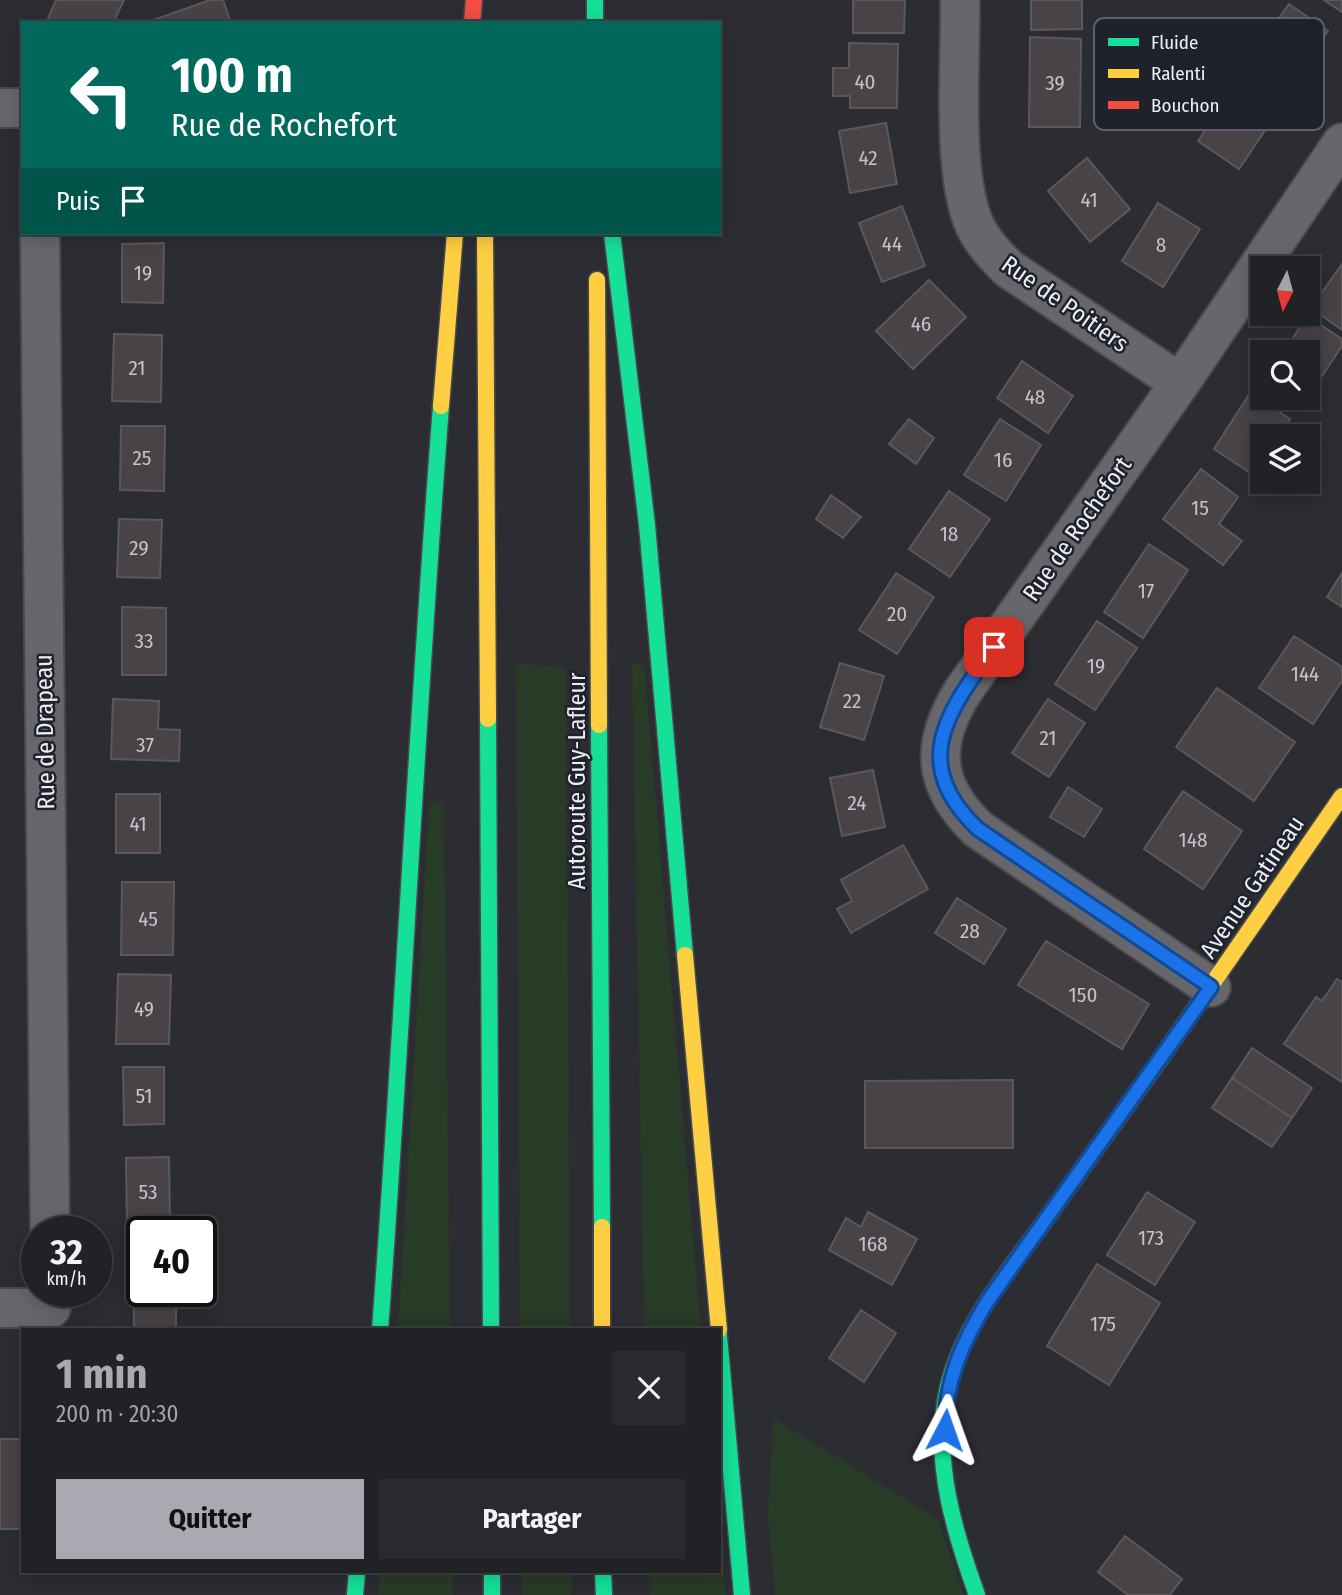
<!DOCTYPE html>
<html lang="fr">
<meta charset="utf-8">
<style>
body{margin:0;font-family:"Fira Sans Condensed",sans-serif;background:#292a2e;color:#f1f3f6;height:100vh;display:flex;flex-direction:column;font-size:26px;white-space:nowrap}
*{box-sizing:border-box;margin:0}
p{font-size:23px;color:#a2a4a7}
.icon{flex:none;width:38px;height:38px;fill:none;stroke:currentColor;stroke-width:2;stroke-linecap:round;stroke-linejoin:round}
.map{position:relative;flex:1;overflow:hidden}
.details{position:absolute;left:21px;top:1328px;width:700px;height:245px;display:flex;flex-direction:column;background:#212226;border-radius:0px;box-shadow:0 4px 18px #0003,0 0 0 2px #3e3f43}
.details>*{flex:none}
.hud{position:absolute;left:21px;top:21px;width:700px;height:214px;border-radius:0px;box-shadow:0 4px 18px #0003,0 0 0 2px #3e3f43;background:#00695c;color:#fff;overflow:hidden}
.needle{width:46px;rotate:186deg}
.tools{position:absolute;left:1250px;top:256px;display:grid;gap:14px}
.tools a{display:grid;place-items:center;width:70px;height:70px;border-radius:0px;background:#212226;box-shadow:0 4px 18px #0003,0 0 0 2px #3e3f43;font-size:35px}
.speed{position:absolute;left:21px;top:1216px;display:flex;gap:14px;font-size:35px;font-weight:700;text-align:center}
.speed>*{display:grid;place-content:center;width:91px;height:91px;border-radius:50%;background:#212226;box-shadow:0 4px 18px #0003,0 0 0 2px #3e3f43;line-height:1}
.speed small{font-size:18px;font-weight:400}
.speed .limit{border:4px solid #111;border-radius:10px;background:#fff;color:#111}
.pin{position:absolute;display:grid;place-items:center;width:60px;height:60px;color:#fff;margin:-30px;border-radius:14px;box-shadow:0 4px 10px #0006}
.me{position:absolute;width:77px;margin:-38px;rotate:4deg;stroke-linejoin:round;filter:drop-shadow(0 0 5px #0008)}
.turn{display:flex;align-items:center;gap:24px;height:147px;padding:0 35px;font-size:32px}
.turn .icon{width:91px;height:91px;stroke-width:2.5}
.turn b{display:block;font-size:49px;line-height:60px}
.then{display:flex;align-items:center;height:66px;padding:0 35px;background:#0003;gap:14px;font-size:26px}
.round{display:grid;place-items:center;flex:none;width:74px;height:74px;border-radius:0px;background:#292a2e}
.headline{display:flex;align-items:center;justify-content:space-between;height:119px;padding:0 35px}
h1{font-size:42px;font-weight:700;line-height:52px;color:#a9aab1}
.button{display:flex;gap:14px;margin-top:auto;padding:14px 35px}
.button a{flex:1;height:80px;border-radius:0px;background:#a9aab1;color:#111;font-size:28px;font-weight:700;line-height:80px;text-align:center}
.button a+a{background:#292a2e;color:#f1f3f6}
.map>svg:first-child{display:block}
</style>
<div class="map">
<svg width="1342" height="1595" viewBox="0 0 1342 1595">
<rect width="100%" height="100%" fill="#2c2d32"/>
<path fill="#283b26" d="M 644,663 L 701,1330 L 644,1330 L 632,664 Z
M 516,664 L 566,667 L 570,1330 L 520,1330 Z
M 444,802 L 450,1330 L 398,1330 L 429,803 Z
M 773,1418 L 938,1519 L 964,1595 L 775,1595 L 768,1515 Z
M 719,1523 L 726,1595 L 649,1595 L 649,1572 L 719,1572 Z
M 380,1572 L 453,1572 L 453,1595 L 378,1595 Z
M 522,1572 L 571,1572 L 571,1595 L 522,1595 Z"/>
<path fill="#494247" stroke="#5a585b" stroke-width="2" d="M 56,0 L 124,0 L 113,23 L 46,23 Z
M 210,0 L 223,0 L 231,23 L 145,23 Z
M 853,0 L 905,0 L 904,33 L 853,33 Z
M 1031,0 L 1082,0 L 1082,29 L 1031,30 Z
M 1324,0 L 1342,0 L 1342,12 Z
M 1289,4 L 1328,31 L 1277,103 L 1238,75 Z
M 1030,37 L 1081,39 L 1080,127 L 1029,127 Z
M 849,43 L 898,44 L 897,108 L 850,108 L 850,96 L 833,96 L 833,68 L 849,68 Z
M 1234,86 L 1276,114 L 1239,169 L 1198,141 Z
M 886,123 L 897,184 L 850,193 L 839,131 Z
M 1087,158 L 1130,209 L 1090,242 L 1048,191 Z
M 1158,203 L 1200,229 L 1163,287 L 1122,261 Z
M 902,206 L 925,266 L 882,282 L 859,223 Z
M 164,243 L 163,303 L 122,302 L 122,244 Z
M 1342,264 L 1342,330 L 1311,308 Z
M 929,280 L 966,317 L 913,369 L 876,331 Z
M 1307,316 L 1342,339 L 1342,346 L 1307,399 L 1304,397 L 1307,397 L 1307,352 L 1284,352 Z
M 114,334 L 162,335 L 161,402 L 112,401 Z
M 1022,361 L 1073,396 L 1048,433 L 997,398 Z
M 1250,393 L 1290,419 L 1280,436 L 1262,436 L 1262,465 L 1255,476 L 1214,449 Z
M 909,419 L 934,438 L 916,464 L 889,444 Z
M 1000,419 L 1041,445 L 1006,501 L 964,475 Z
M 121,426 L 165,426 L 164,491 L 120,490 Z
M 1201,469 L 1238,497 L 1219,524 L 1242,541 L 1223,565 L 1163,519 Z
M 949,491 L 990,519 L 950,577 L 909,549 Z
M 831,495 L 861,517 L 843,538 L 816,519 Z
M 119,519 L 162,520 L 160,578 L 117,577 Z
M 1149,544 L 1188,570 L 1143,638 L 1104,612 Z
M 896,573 L 934,597 L 897,654 L 859,630 Z
M 1342,573 L 1342,607 L 1327,597 Z
M 122,607 L 166,608 L 166,675 L 122,675 Z
M 1097,621 L 1137,648 L 1095,710 L 1055,684 Z
M 1294,636 L 1342,667 L 1342,681 L 1313,724 L 1259,688 Z
M 840,663 L 884,676 L 864,740 L 820,727 Z
M 1217,688 L 1295,742 L 1254,801 L 1176,747 Z
M 113,699 L 159,701 L 158,729 L 180,730 L 179,761 L 111,759 Z
M 1048,699 L 1085,723 L 1049,777 L 1012,753 Z
M 873,770 L 885,827 L 842,836 L 830,778 Z
M 1068,787 L 1102,809 L 1084,837 L 1050,817 Z
M 1183,791 L 1242,831 L 1203,889 L 1144,849 Z
M 116,794 L 160,794 L 160,853 L 116,853 Z
M 903,845 L 928,889 L 851,933 L 837,909 L 852,901 L 841,880 Z
M 122,882 L 174,882 L 173,955 L 121,955 Z
M 957,898 L 1006,929 L 984,964 L 935,933 Z
M 1046,941 L 1149,1004 L 1122,1049 L 1018,985 Z
M 118,974 L 171,975 L 169,1044 L 116,1044 Z
M 1337,979 L 1342,982 L 1342,1082 L 1284,1044 L 1316,997 L 1322,1001 Z
M 1252,1048 L 1312,1088 L 1292,1118 L 1232,1078 Z
M 123,1067 L 164,1067 L 164,1124 L 124,1125 Z
M 1232,1078 L 1292,1118 L 1272,1147 L 1212,1108 Z
M 1013,1080 L 1013,1148 L 865,1148 L 865,1081 Z
M 169,1157 L 170,1225 L 127,1226 L 126,1158 Z
M 1147,1192 L 1195,1222 L 1155,1285 L 1107,1255 Z
M 868,1212 L 917,1239 L 892,1285 L 829,1250 L 846,1218 L 861,1227 Z
M 133,1248 L 142,1248 L 142,1292 L 176,1292 L 176,1330 L 134,1330 Z
M 1097,1264 L 1160,1303 L 1109,1385 L 1047,1346 Z
M 861,1310 L 896,1333 L 864,1382 L 829,1358 Z
M 0,1439 L 23,1439 L 23,1529 L 0,1529 Z
M 1125,1536 L 1182,1579 L 1170,1595 L 1128,1595 L 1098,1572 Z"/>
<g fill="none" stroke-linecap="round" stroke-linejoin="round">
<g stroke="#49494e" stroke-width="42">
<path id="street" d="M 960,0 C 961,61 951,173 975,226 C 983,243 996,256 1009,269 L 1180,383
M 0,108 L 23,108
M 40,233 L 50,1232
M 1211,987 L 978,829 C 932,785 930,744 963,691 L 1180,383 L 1342,143
M 0,1308 L 51,1308 L 51,1292"/>
</g>
<g stroke="#49494e" stroke-width="19">
<path id="fast" d="M 595,0 L 595,23
M 612,233 L 647,525 L 685,955
M 488,719 L 491,1330
M 599,725 L 602,1227
M 380,1330 C 403,1022 417,714 441,406
M 719,1336 L 742,1595
M 492,1572 L 492,1595
M 603,1572 L 604,1595
M 355,1595 L 357,1572
M 977,1595 C 955,1534 933,1463 946,1397 C 958,1331 1005,1276 1044,1222 C 1083,1168 1122,1113 1161,1058"/>
</g>
<g stroke="#49494e" stroke-width="19">
<path id="slow" d="M 485,233 L 488,719
M 597,280 L 599,725
M 441,406 L 455,233
M 685,955 L 719,1330
M 1161,1058 L 1342,796
M 602,1227 L 602,1330"/>
</g>
<g stroke="#49494e" stroke-width="19">
<path id="jam" d="M 472,23 L 474,0"/>
</g>
<use href="#street" stroke="#67676b" stroke-width="38"/>
<use href="#fast" stroke="#16e098" stroke-width="16"/>
<use href="#slow" stroke="#ffcf43" stroke-width="16"/>
<use href="#jam" stroke="#f24e42" stroke-width="16"/>
</g>
<g fill="none" stroke-linecap="round" stroke-linejoin="round">
<g stroke="#114b97" stroke-width="18">
<path id="route" d="M 945,1430 C 945,1381 962,1343 987,1302 L 1211,987 L 978,829 C 908,762 948,712 994,647"/>
</g>
<use href="#route" stroke="#1a73e8" stroke-width="12"/>
</g>
<g text-anchor="middle" stroke-width="5" stroke-linejoin="round" paint-order="stroke">
<g font-size="21" fill="#c3c3ca">
<text x="865" y="89">40</text>
<text x="1055" y="90">39</text>
<text x="868" y="165">42</text>
<text x="1089" y="207">41</text>
<text x="892" y="251">44</text>
<text x="1161" y="252">8</text>
<text x="143" y="280">19</text>
<text x="921" y="331">46</text>
<text x="137" y="375">21</text>
<text x="1035" y="404">48</text>
<text x="142" y="465">25</text>
<text x="1003" y="467">16</text>
<text x="1200" y="515">15</text>
<text x="949" y="541">18</text>
<text x="139" y="555">29</text>
<text x="1146" y="598">17</text>
<text x="897" y="621">20</text>
<text x="144" y="648">33</text>
<text x="1096" y="673">19</text>
<text x="1305" y="681">144</text>
<text x="852" y="708">22</text>
<text x="1048" y="745">21</text>
<text x="145" y="752">37</text>
<text x="857" y="810">24</text>
<text x="138" y="831">41</text>
<text x="1193" y="847">148</text>
<text x="148" y="926">45</text>
<text x="970" y="938">28</text>
<text x="1083" y="1002">150</text>
<text x="144" y="1016">49</text>
<text x="144" y="1103">51</text>
<text x="148" y="1199">53</text>
<text x="1151" y="1245">173</text>
<text x="873" y="1251">168</text>
<text x="1103" y="1331">175</text>
</g>
<g font-size="24" fill="#eceef5" stroke="#1f212b">
<text transform="translate(1065 304) rotate(35)" y="8">Rue de Poitiers</text>
<text transform="translate(1077 529) rotate(-55)" y="8">Rue de Rochefort</text>
<text transform="translate(45 732) rotate(-91)" y="8">Rue de Drapeau</text>
<text transform="translate(577 781) rotate(-90)" y="8">Autoroute Guy-Lafleur</text>
<text transform="translate(1252 887) rotate(-56)" y="8">Avenue Gatineau</text>
</g>
</g>
<rect x="1094" y="18" width="230" height="112" rx="10" fill="#1f212b" stroke="#5c5e68" stroke-width="2"/>
<rect x="1108" y="38" width="31" height="8" fill="#16e098"/>
<rect x="1108" y="69" width="31" height="9" fill="#ffcf43"/>
<rect x="1108" y="101" width="31" height="8" fill="#f24e42"/>
<g font-size="19" fill="#eceef5">
<text x="1151" y="49">Fluide</text>
<text x="1151" y="80">Ralenti</text>
<text x="1151" y="112">Bouchon</text>
</g>
</svg>
<div class="tools">
<a><svg class="needle" viewBox="-14 -14 28 28"><path d="M0-13l5 13h-10z" fill="#e53935"/><path d="M0 13l5-13h-10z" fill="#a2a4a7"/></svg></a>
<a><svg class="icon" aria-label="search" viewBox="0 0 24 24"><circle cx="10" cy="10" r="6"/><path d="M15 15l6 6"/></svg></a>
<a><svg class="icon" aria-label="layers" viewBox="0 0 24 24"><path d="M12 4l9 5-9 5-9-5zM3 14l9 5 9-5"/></svg></a>
</div>
<div class="speed"><div>32<small>km/h</small></div><div class="limit">40</div></div>
<div class="pin" style="left:994px;top:647px;background:#d93025"><svg class="icon" aria-label="arrive" viewBox="0 0 24 24"><path d="M6 21V4h12l-3 4 3 4H6"/></svg></div>
<svg class="me" style="left:945px;top:1430px" viewBox="-20 -20 40 40"><path d="M0-17L14 15 0 8-14 15z" fill="#1a73e8" stroke="#fff" stroke-width="4"/></svg>
<div class="hud">
<div class="turn"><svg class="icon" aria-label="left" viewBox="0 0 24 24"><path d="M17 20v-9H6M10 6l-5 5 5 5"/></svg><div><b>100 m</b>Rue de Rochefort</div></div>
<div class="then">Puis<svg class="icon" aria-label="arrive" viewBox="0 0 24 24"><path d="M6 21V4h12l-3 4 3 4H6"/></svg></div>
</div>
<section class="details">
<div class="headline"><div><h1>1 min</h1><p>200 m · 20:30</p></div><a class="round"><svg class="icon" aria-label="close" viewBox="0 0 24 24"><path d="M6 6l12 12M18 6L6 18"/></svg></a></div>
<div class="button"><a>Quitter</a><a>Partager</a></div>
</section>
</div>
